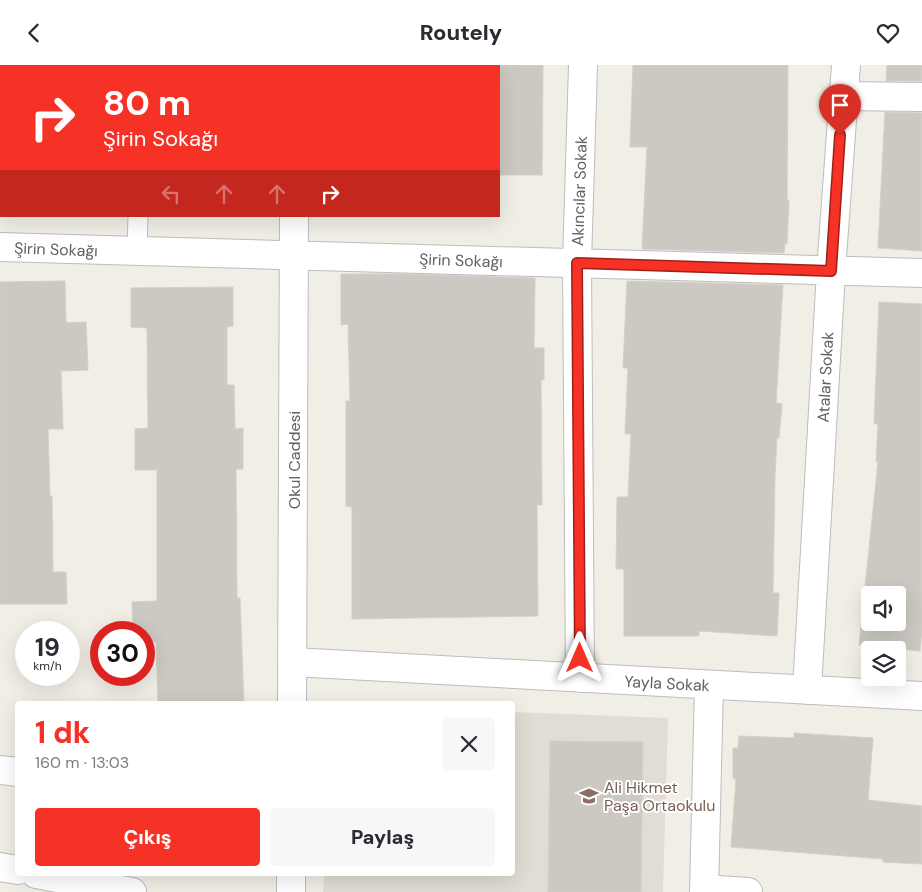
<!DOCTYPE html>
<html lang="tr">
<meta charset="utf-8">
<style>
body{margin:0;font-family:"DM Sans",sans-serif;background:#f7f7f7;color:#2b2b33;height:100vh;display:flex;flex-direction:column;font-size:19px;white-space:nowrap}
*{box-sizing:border-box;margin:0}
p{font-size:16px;color:#7c7c81}
.icon{flex:none;width:28px;height:28px;fill:none;stroke:currentColor;stroke-width:2;stroke-linecap:round;stroke-linejoin:round}
.map{position:relative;flex:1;overflow:hidden}
.side{position:absolute;left:15px;top:636px;width:500px;height:175px;display:flex;flex-direction:column;background:#fff;border-radius:5px;box-shadow:0 5px 20px #0002}
.side>*{flex:none}
.top-card{position:absolute;left:0px;top:0px;width:500px;height:152px;box-shadow:0 5px 20px #0002;background:#f63126;color:#fff;overflow:hidden}
.buttons{position:absolute;left:861px;top:521px;display:grid;gap:10px}
.buttons a{display:grid;place-items:center;width:45px;height:45px;border-radius:5px;background:#fff;box-shadow:0 5px 20px #0002;font-size:25px}
.speed{position:absolute;left:15px;top:556px;display:flex;gap:10px;font-size:25px;font-weight:700;text-align:center}
.speed>*{display:grid;place-content:center;width:65px;height:65px;border-radius:50%;background:#fff;box-shadow:0 5px 20px #0002;line-height:1}
.speed small{font-size:12px;font-weight:400}
.speed .limit{border:8px solid #d22;background:#fff;color:#111}
.pin{position:absolute;display:grid;place-items:center;width:42px;height:42px;color:#fff;margin:-51px -21px;border-radius:50% 50% 50% 0;rotate:-45deg;box-shadow:0 0 5px #0007}
.pin .icon{rotate:45deg}
.me{position:absolute;width:55px;margin:-28px;rotate:0deg;stroke-linejoin:round;filter:drop-shadow(0 0 4px #0008)}
.turn{display:flex;align-items:center;gap:18px;height:105px;padding:0 20px;font-size:22px}
.turn .icon{width:65px;height:65px;stroke-width:2.5}
.turn b{display:block;font-size:35px;line-height:42px}
.lanes{display:flex;align-items:center;height:48px;padding:0 20px;background:#0003;justify-content:center;gap:25px;direction:ltr}
.lanes .off{opacity:.35}
.round{display:grid;place-items:center;flex:none;width:52px;height:52px;border-radius:5px;background:#f7f7f7}
.summary{display:flex;align-items:center;justify-content:space-between;height:85px;padding:0 20px}
h1{font-size:30px;font-weight:800;line-height:38px;color:#f63126}
.action{display:flex;gap:10px;margin-top:auto;padding:10px 20px}
.action a{flex:1;height:58px;border-radius:5px;background:#f63126;color:#fff;font-size:20px;font-weight:800;line-height:58px;text-align:center}
.action a+a{background:#f7f7f7;color:#2b2b33}
header{display:flex;justify-content:space-between;align-items:center;height:65px;padding:0 20px;background:#fff;font-size:22px;font-weight:800}
.map>svg:first-child{display:block}
</style>
<header><svg class="icon" aria-label="back" viewBox="0 0 24 24"><path d="M15 5l-7 7 7 7"/></svg>Routely<svg class="icon" aria-label="heart" viewBox="0 0 24 24"><path d="M12 20l-8-8c-3-5 5-10 8-4 3-6 11-1 8 4z"/></svg></header>
<div class="map">
<svg width="922" height="827" viewBox="0 0 922 827">
<rect width="100%" height="100%" fill="#f0eee5"/>
<path fill="#e1ddd4" d="M 513,647 L 668,653 L 663,827 L 323,827 L 324,809 L 512,809 Z"/>
<path fill="#ccc8c2" stroke="#d6cfc3" fill-rule="evenodd" d="M 499,0 L 543,0 L 542,110 L 499,110 Z
M 633,0 L 788,0 L 787,135 L 789,135 L 787,179 L 785,179 L 784,188 L 642,184 L 647,82 L 630,82 Z
M 887,0 L 922,0 L 922,16 L 886,16 Z
M 885,47 L 922,48 L 922,186 L 878,183 Z
M 341,209 L 402,209 L 535,213 L 534,283 L 544,283 L 544,315 L 541,315 L 542,440 L 537,440 L 538,551 L 352,554 L 352,442 L 346,441 L 346,336 L 350,336 L 348,259 L 341,260 Z
M 65,216 L 66,258 L 86,257 L 88,305 L 61,306 L 63,364 L 48,364 L 50,431 L 52,431 L 53,507 L 66,507 L 67,539 L 0,539 L 0,217 Z
M 627,216 L 783,220 L 776,338 L 782,339 L 779,373 L 777,373 L 775,410 L 773,528 L 779,528 L 777,571 L 699,566 L 699,571 L 624,571 L 624,504 L 616,504 L 617,432 L 628,432 L 631,369 L 625,369 L 628,303 L 623,303 Z
M 233,222 L 233,261 L 227,262 L 227,320 L 234,320 L 235,364 L 243,363 L 243,404 L 236,404 L 237,533 L 240,533 L 244,639 L 158,639 L 156,577 L 144,578 L 144,568 L 133,568 L 132,537 L 157,536 L 157,405 L 135,405 L 135,364 L 148,363 L 147,263 L 131,262 L 131,223 Z
M 879,237 L 922,239 L 922,565 L 920,586 L 859,580 L 878,397 L 876,397 L 878,359 L 874,359 ZM 870,530 L 898,530 L 898,558 L 870,558 Z
M 794,668 L 873,673 L 868,735 L 922,741 L 922,799 L 883,797 L 883,794 L 731,782 L 736,715 L 733,713 L 733,683 L 738,683 L 739,671 L 794,673 Z
M 550,676 L 643,677 L 641,827 L 548,827 Z"/>
<g fill="none" stroke-linecap="round" stroke-linejoin="round">
<g stroke="#babdc2" stroke-width="21">
<path id="service" d="M 142,1 L 142,0
M 137,186 L 138,151"/>
</g>
<g stroke="#babdc2" stroke-width="30">
<path id="minor" d="M 843,31 L 922,32
M 0,182 L 922,208
M 293,597 L 922,631
M 580,613 L 577,198 L 583,0
M 807,625 L 831,206 L 846,0
M 0,705 L 18,707
M 0,802 L 18,805
M 36,809 L 132,827
M 704,824 L 748,827
M 704,827 L 709,620"/>
</g>
<g stroke="#b9bcc2" stroke-width="30">
<path id="secondary" d="M 292,0 L 292,1
M 292,639 L 294,151
M 291,827 L 291,809"/>
</g>
<use href="#service" stroke="#fff" stroke-width="19"/>
<use href="#minor" stroke="#fff" stroke-width="28"/>
<use href="#secondary" stroke="#fff" stroke-width="28"/>
</g>
<g fill="none" stroke-linecap="round" stroke-linejoin="round">
<g stroke="#a02019" stroke-width="12">
<path id="route" d="M 580,593 L 577,198 L 831,206 L 840,70"/>
</g>
<use href="#route" stroke="#f63126" stroke-width="9"/>
</g>
<defs>
<g id="school-bare" transform="scale(1.5)"><path d="M0-5L7-2L0 1L-7-2ZM-4 1L0 2.5L4 1V4Q0 6-4 4Z" fill="#8d6e63" stroke="#fff" stroke-width="2.5" paint-order="stroke"/></g>
</defs>
<g fill-rule="evenodd">
<use href="#school-bare" x="589" y="731"/>
</g>
<g text-anchor="middle" stroke-width="4" stroke-linejoin="round" paint-order="stroke">
<g font-size="16" fill="#5d6267" stroke="#fff">
<text transform="translate(579 126) rotate(-88)" y="6">Akıncılar Sokak</text>
<text transform="translate(56 184) rotate(2)" y="6">Şirin Sokağı</text>
<text transform="translate(461 195) rotate(2)" y="6">Şirin Sokağı</text>
<text transform="translate(825 312) rotate(-87)" y="6">Atalar Sokak</text>
<text transform="translate(294 395) rotate(-90)" y="6">Okul Caddesi</text>
<text transform="translate(667 618) rotate(3)" y="6">Yayla Sokak</text>
</g>
<g font-size="16" fill="#785e54" stroke="#fff" text-anchor="start">
<text x="604" y="728">Ali Hikmet<tspan x="604" dy="18">Paşa Ortaokulu</tspan></text>
</g>
</g>
</svg>
<div class="buttons">
<a><svg class="icon" aria-label="sound" viewBox="0 0 24 24"><path d="M4 9h4l5-4v14l-5-4H4zM17 9q2 3 0 6"/></svg></a>
<a><svg class="icon" aria-label="layers" viewBox="0 0 24 24"><path d="M12 4l9 5-9 5-9-5zM3 14l9 5 9-5"/></svg></a>
</div>
<div class="speed"><div>19<small>km/h</small></div><div class="limit">30</div></div>
<div class="pin" style="left:840px;top:70px;background:#d93025"><svg class="icon" aria-label="arrive" viewBox="0 0 24 24"><path d="M6 21V4h12l-3 4 3 4H6"/></svg></div>
<svg class="me" style="left:580px;top:593px" viewBox="-20 -20 40 40"><path d="M0-17L14 15 0 8-14 15z" fill="#f63126" stroke="#fff" stroke-width="4"/></svg>
<div class="top-card">
<div class="turn"><svg class="icon" aria-label="right" viewBox="0 0 24 24"><path d="M7 20v-9h11M14 6l5 5-5 5"/></svg><div><b>80 m</b>Şirin Sokağı</div></div>
<div class="lanes"><svg class="icon off" aria-label="left" viewBox="0 0 24 24"><path d="M17 20v-9H6M10 6l-5 5 5 5"/></svg><svg class="icon off" aria-label="ahead" viewBox="0 0 24 24"><path d="M12 20V5M6 11l6-6 6 6"/></svg><svg class="icon off" aria-label="ahead" viewBox="0 0 24 24"><path d="M12 20V5M6 11l6-6 6 6"/></svg><svg class="icon" aria-label="right" viewBox="0 0 24 24"><path d="M7 20v-9h11M14 6l5 5-5 5"/></svg></div>
</div>
<section class="side">
<div class="summary"><div><h1>1 dk</h1><p>160 m · 13:03</p></div><a class="round"><svg class="icon" aria-label="close" viewBox="0 0 24 24"><path d="M6 6l12 12M18 6L6 18"/></svg></a></div>
<div class="action"><a>Çıkış</a><a>Paylaş</a></div>
</section>
</div>
